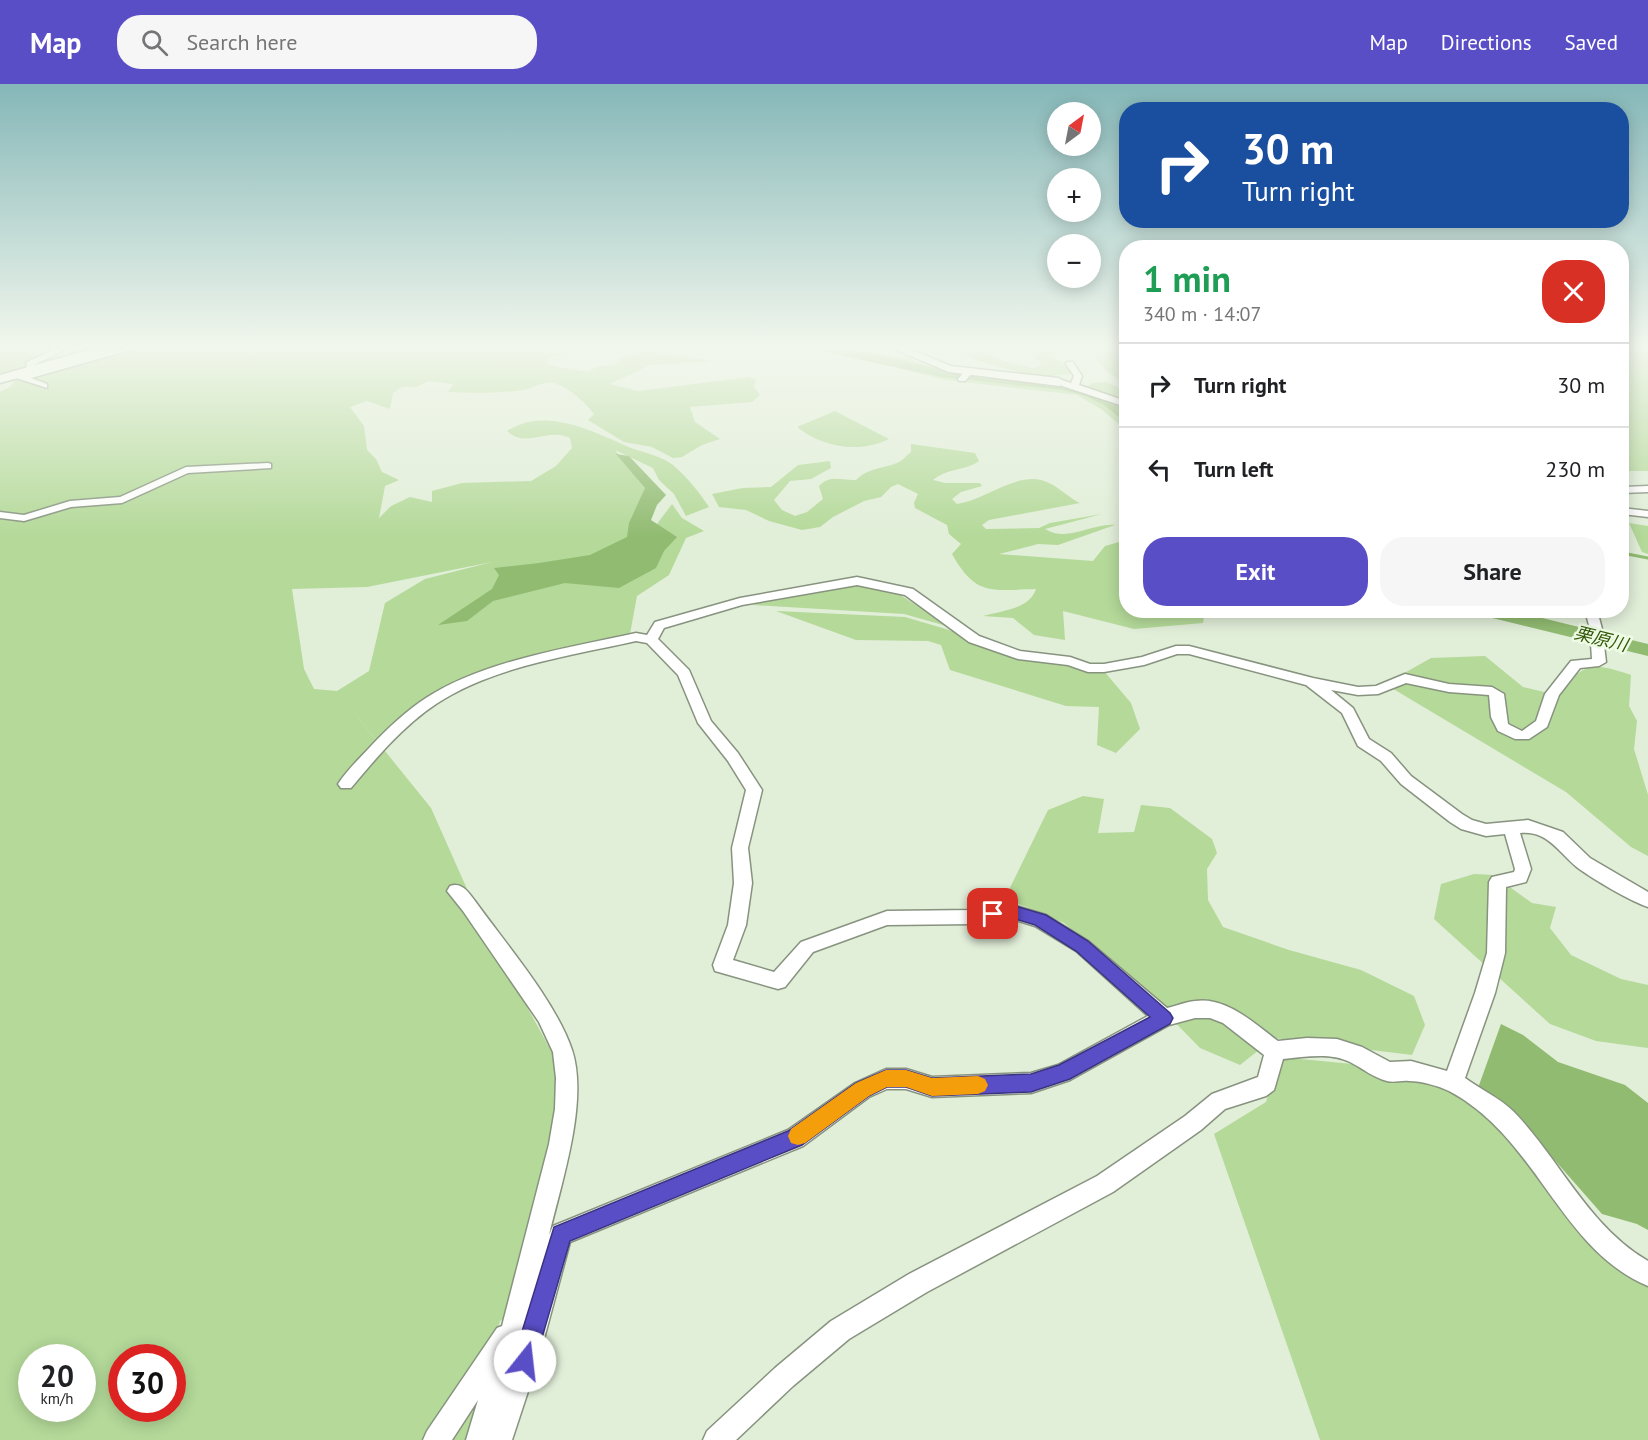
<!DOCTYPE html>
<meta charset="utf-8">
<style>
body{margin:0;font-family:"PT Sans","Noto Sans JP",sans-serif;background:#f6f6f6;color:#202124;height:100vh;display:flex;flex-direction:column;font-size:22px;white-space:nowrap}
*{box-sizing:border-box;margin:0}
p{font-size:20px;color:#757577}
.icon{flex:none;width:33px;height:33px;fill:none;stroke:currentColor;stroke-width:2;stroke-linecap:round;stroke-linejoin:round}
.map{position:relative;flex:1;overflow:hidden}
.sheet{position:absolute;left:1119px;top:156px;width:510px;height:378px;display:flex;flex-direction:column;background:#fff;border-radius:24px;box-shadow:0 3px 15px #0003}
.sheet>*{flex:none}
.banner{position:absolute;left:1119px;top:18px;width:510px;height:126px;border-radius:24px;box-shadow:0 3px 15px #0003;background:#1a4fa0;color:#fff;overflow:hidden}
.needle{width:39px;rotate:32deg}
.fabs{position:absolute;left:1047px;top:18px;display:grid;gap:12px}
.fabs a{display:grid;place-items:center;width:54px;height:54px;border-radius:50%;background:#fff;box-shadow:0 3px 15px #0003;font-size:30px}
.speed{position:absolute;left:18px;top:1260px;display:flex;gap:12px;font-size:30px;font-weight:700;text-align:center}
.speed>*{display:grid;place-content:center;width:78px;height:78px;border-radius:50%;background:#fff;box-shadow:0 3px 15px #0003;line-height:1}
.speed small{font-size:15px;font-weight:400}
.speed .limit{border:9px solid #d22;background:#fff;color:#111}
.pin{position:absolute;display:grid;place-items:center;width:51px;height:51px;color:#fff;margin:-26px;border-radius:12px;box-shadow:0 3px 9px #0006}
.me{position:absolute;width:66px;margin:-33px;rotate:16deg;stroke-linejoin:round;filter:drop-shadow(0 0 4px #0008)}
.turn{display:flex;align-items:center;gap:21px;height:126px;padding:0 24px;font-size:27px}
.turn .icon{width:78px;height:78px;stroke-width:2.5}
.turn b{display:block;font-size:42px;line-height:51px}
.round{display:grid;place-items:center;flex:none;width:63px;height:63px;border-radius:24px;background:#f6f6f6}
.summary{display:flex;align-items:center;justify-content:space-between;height:102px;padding:0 24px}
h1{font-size:36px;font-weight:700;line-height:45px;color:#1e9e55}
.cta{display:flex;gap:12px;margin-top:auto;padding:12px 24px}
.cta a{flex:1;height:69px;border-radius:24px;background:#5a4ec6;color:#fff;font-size:24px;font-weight:700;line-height:69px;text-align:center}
.cta a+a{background:#f6f6f6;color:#202124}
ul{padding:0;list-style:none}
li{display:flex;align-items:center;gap:18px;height:84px;padding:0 24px;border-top:2px solid #e0e0e0}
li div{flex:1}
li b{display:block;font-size:22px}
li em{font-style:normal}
header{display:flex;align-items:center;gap:36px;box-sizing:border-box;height:84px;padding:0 30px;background:#5a4ec6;color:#fff}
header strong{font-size:28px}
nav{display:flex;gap:33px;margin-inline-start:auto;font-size:21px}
.search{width:420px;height:54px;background:#f6f6f6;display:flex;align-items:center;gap:15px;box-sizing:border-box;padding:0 21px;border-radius:24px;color:#757577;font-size:22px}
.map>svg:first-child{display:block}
</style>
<header>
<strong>Map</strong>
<div class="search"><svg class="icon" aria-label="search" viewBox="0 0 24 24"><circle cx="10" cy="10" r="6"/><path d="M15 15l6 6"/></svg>Search here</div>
<nav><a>Map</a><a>Directions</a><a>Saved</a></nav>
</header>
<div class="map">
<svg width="1648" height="1356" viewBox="0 0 1648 1356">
<rect width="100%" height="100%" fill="#e1eed8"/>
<path fill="#b4d999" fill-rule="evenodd" d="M 0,263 L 63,263 L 31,277 L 25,284 L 0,290 Z
M 122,263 L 631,263 L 549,273 L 547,281 L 588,288 L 596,283 L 614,281 L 619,278 L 619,274 C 652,258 685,276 719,277 L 650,281 L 610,300 L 638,307 L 749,293 L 756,296 L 754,303 L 760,311 L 752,318 L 690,323 L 695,338 L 720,355 L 702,361 L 682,373 L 673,374 L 652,363 L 624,358 L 588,336 L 594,330 C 585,318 568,303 554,299 C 546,297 535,303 527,305 C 506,310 470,309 448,308 L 453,300 L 428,297 L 417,303 L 402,303 L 393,309 L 390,325 L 367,317 L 350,323 L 364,342 L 367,366 L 376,375 L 382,388 L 399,396 L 385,402 L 379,434 L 391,422 L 410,413 L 432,418 L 432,407 L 462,399 L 531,397 L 556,382 L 572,364 L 570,354 C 549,343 526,365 507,347 C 547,321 595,349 634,365 C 646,369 663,373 673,381 C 687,393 699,408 709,423 L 686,432 L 674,410 L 659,396 L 653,384 L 615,366 L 645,404 L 629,446 L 657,440 L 672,420 L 682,434 L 704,447 L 686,454 L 669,491 L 637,512 L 630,550 L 493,583 L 431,612 L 378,658 L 339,610 L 431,724 L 487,850 L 566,994 L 504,1235 L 500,1237 L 465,1356 L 0,1356 L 0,308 L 11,302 L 16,295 ZM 492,478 L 425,495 L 385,519 L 369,587 L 337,607 L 314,605 L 304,585 L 292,505 L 367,503 ZM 32,1274 L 82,1274 L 82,1324 L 32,1324 ZM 122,1274 L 172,1274 L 172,1324 L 122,1324 Z
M 812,263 L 848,263 L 910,276 L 886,263 L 919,279 L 953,288 L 1069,302 L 1098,310 L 1126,325 L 1126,346 L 1101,325 L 1077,311 L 946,296 Z
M 950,263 L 982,263 L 994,273 L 1013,280 L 1033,284 L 1042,281 L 1047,286 L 1034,272 L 1032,263 L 1057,263 L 1050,273 L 1067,279 L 1072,290 L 1054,291 L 1055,294 C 1019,288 982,282 950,263 Z
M 1066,263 L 1126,263 L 1126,298 C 1113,293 1098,282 1095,268 Z
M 1622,263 L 1648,263 L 1648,387 L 1622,387 Z
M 1106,298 L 1120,304 L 1126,303 L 1126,316 L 1087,303 L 1093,299 Z
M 835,327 L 889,355 C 859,370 822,363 797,343 Z
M 911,360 L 975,369 L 979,377 C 965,387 947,384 933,396 L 945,399 L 980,399 L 982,402 L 961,408 L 952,415 L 957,420 C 986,416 1021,384 1049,399 C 1060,404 1069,414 1080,419 L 989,436 L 982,441 L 986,445 L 1039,444 L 1050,439 L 1102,430 L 1045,445 C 1068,459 1091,439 1115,441 L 1058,461 L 1038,460 L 999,470 L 1093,477 L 1105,462 L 1126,456 L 1126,526 L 1205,527 L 1203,539 L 1134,545 L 1063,527 L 1065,556 L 1034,551 L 1013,534 L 983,532 C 1001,527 1030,525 1036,505 C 992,506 976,513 952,470 L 961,460 L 949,450 L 947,441 L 915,424 L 914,419 L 918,410 L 898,400 L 891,403 L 881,413 L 864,417 L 833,433 L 820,443 L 802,446 L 769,437 L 746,426 L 719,423 L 712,410 L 743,404 L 771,403 L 798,381 L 830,377 L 831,384 L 811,395 L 790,397 L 774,416 L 782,426 L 795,432 L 807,428 L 823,415 L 819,402 C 831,390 841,397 856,396 C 869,383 884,385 899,378 C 903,376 907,371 911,368 Z
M 1629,439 L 1648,442 L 1648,470 L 1642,468 Z
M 836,502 L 861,502 L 897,509 L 950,543 L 904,530 L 753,521 L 778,513 Z
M 776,527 L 905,533 L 1085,586 L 1103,586 L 1131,619 L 1140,645 L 1116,669 L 1097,661 L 1099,623 L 1066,622 L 950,586 L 941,561 L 928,557 L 856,556 Z
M 1485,572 L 1523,603 L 1553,610 C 1588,581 1586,576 1631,591 L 1629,622 L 1637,637 L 1634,665 L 1648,711 L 1648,772 L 1631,763 L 1566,708 L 1390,603 L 1392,596 L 1431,574 Z
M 1083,712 L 1104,715 L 1098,749 L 1134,748 L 1141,721 L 1170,724 L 1212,755 L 1217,769 L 1207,785 L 1208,816 L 1223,843 L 1289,866 L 1361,886 L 1414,912 L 1425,941 L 1412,971 L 1274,954 L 1240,981 L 1200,964 L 1157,920 L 1064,839 L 1005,814 L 1048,726 Z
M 1474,790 L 1493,791 L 1532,819 L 1556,823 L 1550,844 L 1571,871 L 1621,895 L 1648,901 L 1648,964 L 1596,957 L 1550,940 L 1434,835 L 1441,800 Z
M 1280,973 L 1456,990 L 1559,1103 L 1599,1169 L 1648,1198 L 1648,1356 L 1320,1356 L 1214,1050 L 1266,1018 Z"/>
<path fill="#91bb71" d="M 616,370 L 629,372 L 666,411 L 657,421 L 651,436 L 677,453 L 664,467 L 656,484 L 619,504 L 565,499 L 493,517 L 467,537 L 438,541 L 492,505 L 499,491 L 494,484 L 539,479 L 590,471 L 627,453 L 629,439 L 645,404 Z
M 1501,940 L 1523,951 L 1558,978 L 1625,1001 L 1648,1019 L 1648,1146 L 1637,1140 L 1602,1130 L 1515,1031 L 1478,1004 Z"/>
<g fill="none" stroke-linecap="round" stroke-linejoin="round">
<path stroke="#91bb71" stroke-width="3" d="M 1622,469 L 1648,474"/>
<path fill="#91bb71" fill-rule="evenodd" d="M 814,263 C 857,263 898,277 940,285 C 1002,296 1074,284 1126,325 L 1126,336 L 1121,335 L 1104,321 L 1083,311 L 1063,306 L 942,293 L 820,267 Z
M 1473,526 L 1510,526 L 1648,560 L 1648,572 L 1476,530 Z"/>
<g stroke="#87937f" stroke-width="3">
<path id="street" d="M 60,263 L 70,263 L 34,281 L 33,287 L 26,285 L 27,278 Z
M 128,263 L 141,263 L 31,294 L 47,300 L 47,304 L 16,294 Z
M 1067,278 L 1073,278 L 1082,292 L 1079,301 L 1126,317 L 1126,323 L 1056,300 L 1055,298 L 1059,295 L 1071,299 L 1074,292 L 1066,280 Z
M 965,287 L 972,289 L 965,297 L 959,297 L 958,295 Z
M 268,379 L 271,380 L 271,384 L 188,389 L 122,419 L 71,423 L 24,437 L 0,434 L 0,428 L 24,431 L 70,417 L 120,413 L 186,383 Z
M 1648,402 L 1648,408 L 1622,409 L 1622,403 Z
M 1622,424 L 1648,427 L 1648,433 L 1622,430 Z
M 857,493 L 913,505 L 979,552 L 1020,567 L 1070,573 L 1090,580 L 1104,580 L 1142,573 L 1176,562 L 1189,562 L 1313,594 L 1358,603 L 1376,602 L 1405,590 L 1449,600 L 1492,603 L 1504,610 L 1508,640 L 1522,647 L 1536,637 L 1545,610 L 1571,577 L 1592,575 L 1590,545 L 1585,526 L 1597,526 L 1602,545 L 1606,578 L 1599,582 L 1580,584 L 1559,611 L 1547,643 L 1529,655 L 1515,655 L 1498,647 L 1491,633 L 1489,611 L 1449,608 L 1406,599 L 1378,610 L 1358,611 L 1331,606 L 1353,624 L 1369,655 L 1391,669 L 1411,692 L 1462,730 L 1472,736 L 1486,740 L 1528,736 L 1563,748 L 1590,774 L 1648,808 L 1648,823 C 1630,817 1593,795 1578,784 C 1559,769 1548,746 1520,749 L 1531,785 L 1526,798 L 1506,803 L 1505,869 L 1495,909 L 1465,994 C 1480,1005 1500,1014 1514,1028 C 1560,1076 1589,1143 1648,1177 L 1648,1202 C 1559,1165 1538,1054 1449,1007 C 1439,1002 1421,997 1409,997 C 1402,996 1394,999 1387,997 C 1374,994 1362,984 1350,978 C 1330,968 1305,973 1283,975 L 1274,1006 L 1266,1012 L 1225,1025 L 1201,1046 L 1113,1108 L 927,1208 L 849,1255 L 793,1302 L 736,1356 L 703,1356 L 707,1347 L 775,1284 L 831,1237 L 909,1190 L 1097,1092 L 1185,1032 L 1212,1010 L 1258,993 L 1264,971 L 1223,939 L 1210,934 L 1195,934 L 1169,941 L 1070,996 L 1031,1009 L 932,1013 L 906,1005 L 887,1005 L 869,1013 L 803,1062 L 570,1158 L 538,1277 L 512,1356 L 466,1356 L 478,1316 L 452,1356 L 423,1356 L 427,1347 L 497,1244 L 502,1242 L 549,1060 L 555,1025 L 556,994 L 553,968 L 539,938 L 463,827 L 447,807 L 450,802 C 462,798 468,808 475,817 C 506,860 556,918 572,966 C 589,1017 561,1100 549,1151 L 553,1142 L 788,1046 L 855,999 L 886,985 L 906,985 L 932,993 L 1031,989 L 1058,981 L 1148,932 L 1076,867 L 1035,842 L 1012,835 L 974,840 L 887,841 L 813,868 L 785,903 L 778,905 L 715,887 L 713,881 L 728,841 L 734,799 L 732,764 L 746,706 L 728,677 L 698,639 L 678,591 L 647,559 L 636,557 C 570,572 494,582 436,620 C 403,642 376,674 351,704 L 341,704 L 338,700 C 347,686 360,674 371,662 C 388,644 406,627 426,614 C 485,576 569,564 636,549 L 647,551 L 655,538 L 740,514 ZM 857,501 L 905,511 L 969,558 L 1018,575 L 1068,581 L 1088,588 L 1104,588 L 1144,581 L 1177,570 L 1189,570 L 1306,601 L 1342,629 L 1358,662 L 1381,677 L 1401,700 L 1450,738 L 1461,745 L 1486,752 L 1505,750 L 1515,785 L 1514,788 L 1492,793 L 1489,798 L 1487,869 L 1475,909 L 1447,987 L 1411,977 L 1390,978 L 1362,963 L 1337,955 L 1307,954 L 1278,957 C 1255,940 1226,912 1195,917 C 1185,918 1176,922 1167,924 L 1088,857 L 1046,831 L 1012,821 L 974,826 L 887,827 L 801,858 L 774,888 L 733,876 L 746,841 L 752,799 L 748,764 L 762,706 L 738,669 L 711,637 L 689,586 L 658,555 L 664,544 L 742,521 Z"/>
</g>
<g stroke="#87937f" stroke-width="3">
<path id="secondary" d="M 889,263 L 904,263 L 951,282 L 1059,294 L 1065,298 L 1059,302 L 949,288 Z"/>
</g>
<g stroke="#87937f" stroke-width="3">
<path id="primary" d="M 98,263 L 120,263 L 118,266 L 0,299 L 0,291 Z"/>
</g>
<use href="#street" fill="#fff" fill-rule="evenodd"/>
<use href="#secondary" fill="#fff" fill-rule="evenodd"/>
<use href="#primary" fill="#fff" fill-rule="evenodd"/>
</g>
<linearGradient id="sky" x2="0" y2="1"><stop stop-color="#85b7b8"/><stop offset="0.58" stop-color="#f2f7ed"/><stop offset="1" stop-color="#f2f7ed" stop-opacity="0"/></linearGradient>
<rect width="1648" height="453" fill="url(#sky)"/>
<path fill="#5a4ec6" stroke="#3a3381" stroke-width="1.5" d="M 1012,821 L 1046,831 L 1088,857 L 1170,929 L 1173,934 L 1170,940 L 1070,995 L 1031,1008 L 932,1012 L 906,1003 L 887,1003 L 869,1012 L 802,1061 L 570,1157 L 533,1285 L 525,1288 L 517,1285 L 513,1277 L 554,1143 L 788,1047 L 856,999 L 886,986 L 906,986 L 932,994 L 1031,990 L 1059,981 L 1150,933 L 1076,867 L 1035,841 L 1012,834 L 993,837 L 987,835 L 985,830 L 987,826 Z"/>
<path fill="#f59e0b" d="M 886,986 L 906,986 L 932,994 L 978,992 L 985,995 L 988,1001 L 985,1007 L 978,1010 L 932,1012 L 906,1003 L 887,1003 L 869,1012 L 805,1059 L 798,1061 L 791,1059 L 788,1052 L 791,1045 L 856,999 Z"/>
<g text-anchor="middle" stroke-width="5" stroke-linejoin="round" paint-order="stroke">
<g font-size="18" font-style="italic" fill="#345909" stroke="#eefbe5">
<text transform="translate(1601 555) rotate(14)" y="6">栗原川</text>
</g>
</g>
</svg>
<div class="fabs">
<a><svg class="needle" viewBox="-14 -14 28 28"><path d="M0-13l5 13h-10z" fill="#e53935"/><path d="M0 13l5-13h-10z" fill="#757577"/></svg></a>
<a>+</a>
<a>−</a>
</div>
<div class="speed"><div>20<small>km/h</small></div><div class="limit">30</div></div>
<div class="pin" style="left:993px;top:830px;background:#d93025"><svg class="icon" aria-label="arrive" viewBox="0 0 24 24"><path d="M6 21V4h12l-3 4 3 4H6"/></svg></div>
<svg class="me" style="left:525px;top:1277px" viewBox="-20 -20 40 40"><circle r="19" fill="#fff"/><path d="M0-13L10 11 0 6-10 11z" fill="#5a4ec6"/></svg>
<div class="banner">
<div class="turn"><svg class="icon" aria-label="right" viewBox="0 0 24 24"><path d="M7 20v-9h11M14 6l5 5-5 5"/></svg><div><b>30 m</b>Turn right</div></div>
</div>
<section class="sheet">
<div class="summary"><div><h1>1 min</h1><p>340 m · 14:07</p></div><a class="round" style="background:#d93025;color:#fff"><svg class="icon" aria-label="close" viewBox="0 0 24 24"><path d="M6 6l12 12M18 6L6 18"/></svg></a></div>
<ul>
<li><svg class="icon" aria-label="right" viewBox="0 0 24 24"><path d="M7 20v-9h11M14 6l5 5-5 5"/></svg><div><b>Turn right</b></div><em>30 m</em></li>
<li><svg class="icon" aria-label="left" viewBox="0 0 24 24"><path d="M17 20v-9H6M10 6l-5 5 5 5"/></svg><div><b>Turn left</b></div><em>230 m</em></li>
</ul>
<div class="cta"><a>Exit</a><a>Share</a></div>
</section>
</div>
